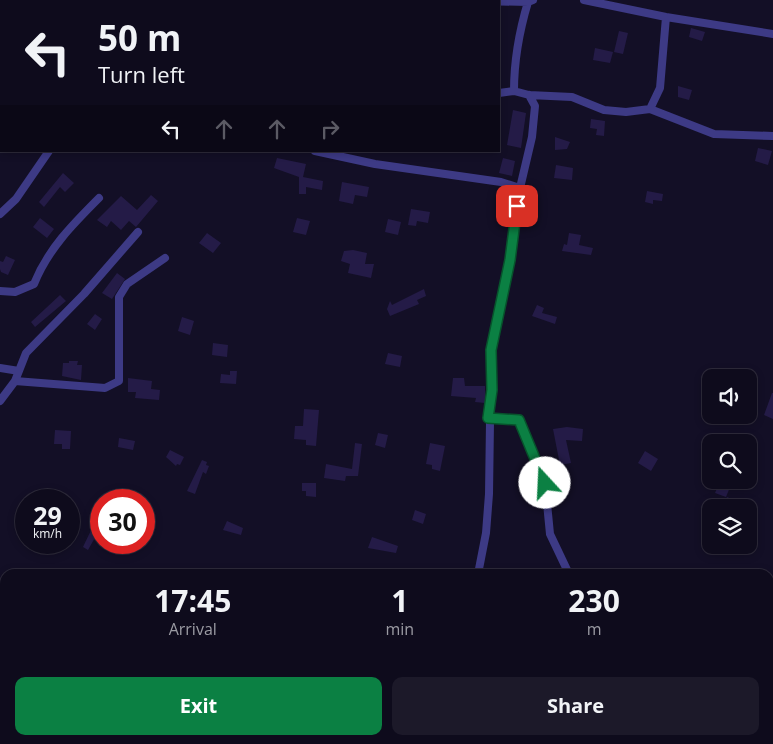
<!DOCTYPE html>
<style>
body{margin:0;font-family:"Open Sans",sans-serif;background:#1c1929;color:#f1f3f6;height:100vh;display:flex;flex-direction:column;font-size:19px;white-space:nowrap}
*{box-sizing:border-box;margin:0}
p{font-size:16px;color:#9b9ba3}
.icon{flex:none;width:28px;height:28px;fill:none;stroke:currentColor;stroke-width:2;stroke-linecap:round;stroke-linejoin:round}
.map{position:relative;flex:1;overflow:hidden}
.drawer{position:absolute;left:0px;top:569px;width:774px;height:176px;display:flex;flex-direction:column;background:#0e0b1c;border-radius:15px 15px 0 0;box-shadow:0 2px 8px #0003,0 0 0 1px #2e2b3b}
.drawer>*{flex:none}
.banner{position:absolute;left:0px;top:0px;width:500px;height:152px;box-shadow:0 2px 8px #0003,0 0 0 1px #2e2b3b;background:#0e0b1c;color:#f1f3f6;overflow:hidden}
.controls{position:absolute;left:702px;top:369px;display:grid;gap:10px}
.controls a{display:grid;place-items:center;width:55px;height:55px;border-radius:10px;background:#0e0b1c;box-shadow:0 2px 8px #0003,0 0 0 1px #2e2b3b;font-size:25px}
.speed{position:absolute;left:15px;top:489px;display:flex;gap:10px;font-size:25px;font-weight:700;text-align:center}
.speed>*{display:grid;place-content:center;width:65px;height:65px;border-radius:50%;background:#0e0b1c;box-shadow:0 2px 8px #0003,0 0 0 1px #2e2b3b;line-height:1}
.speed small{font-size:12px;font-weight:400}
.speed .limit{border:8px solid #d22;background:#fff;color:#111}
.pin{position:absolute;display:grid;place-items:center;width:42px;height:42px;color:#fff;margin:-21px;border-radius:10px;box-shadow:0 2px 8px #0006}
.me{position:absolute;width:55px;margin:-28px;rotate:340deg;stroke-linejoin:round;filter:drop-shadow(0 0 4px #0008)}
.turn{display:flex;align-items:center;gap:18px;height:105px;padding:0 15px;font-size:22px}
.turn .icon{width:65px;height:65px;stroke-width:2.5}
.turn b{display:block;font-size:35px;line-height:42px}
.lanes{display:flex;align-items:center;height:48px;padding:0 15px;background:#0003;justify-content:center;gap:25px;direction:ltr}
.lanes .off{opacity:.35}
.eta{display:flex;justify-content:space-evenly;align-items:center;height:85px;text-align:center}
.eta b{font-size:30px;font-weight:700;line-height:35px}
.button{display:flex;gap:10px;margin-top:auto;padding:10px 15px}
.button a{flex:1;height:58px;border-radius:10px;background:#0b8043;color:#fff;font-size:20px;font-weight:700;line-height:58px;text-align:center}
.button a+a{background:#1c1929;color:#f1f3f6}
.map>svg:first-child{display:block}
</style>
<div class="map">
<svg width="773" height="744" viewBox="0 0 773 744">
<rect width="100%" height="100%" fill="#130f26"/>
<path fill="#241b47" d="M 691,28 L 705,32 L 702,41 L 689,37 Z
M 619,31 L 628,33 L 623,54 L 614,52 Z
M 595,48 L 613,52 L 610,63 L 593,60 Z
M 678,86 L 692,90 L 689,100 L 678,97 Z
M 513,110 L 526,113 L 521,148 L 507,145 Z
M 591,119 L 605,121 L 604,136 L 596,135 L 597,129 L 590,128 Z
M 555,137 L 570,142 L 567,149 L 555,150 Z
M 758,148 L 772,151 L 768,165 L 755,161 Z
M 277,158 L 306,164 L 303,177 L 323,181 L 322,190 L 306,187 L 306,194 L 299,194 L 299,177 L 274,168 Z
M 503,158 L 515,161 L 512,176 L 499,173 Z
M 556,165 L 573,168 L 572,180 L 554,178 Z
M 63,173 L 74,183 L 65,192 L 60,187 L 44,207 L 39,202 Z
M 342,182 L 369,187 L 367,197 L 355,195 L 353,204 L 339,201 Z
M 647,191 L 663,194 L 662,201 L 653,200 L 653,204 L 645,202 Z
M 151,195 L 158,201 L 136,227 L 129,221 L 121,230 L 111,221 L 107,227 L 97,220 L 121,196 L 137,210 Z
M 411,209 L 430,212 L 428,223 L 417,221 L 416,226 L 408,225 Z
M 40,218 L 54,229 L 47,238 L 33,227 Z
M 297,218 L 310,221 L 306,235 L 293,232 Z
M 388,219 L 401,222 L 398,235 L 385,232 Z
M 207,233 L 221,243 L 213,253 L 199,243 Z
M 569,233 L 581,235 L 579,245 L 593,248 L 591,255 L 562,251 L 564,244 L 567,245 Z
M 353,250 L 367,253 L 365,264 L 374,264 L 371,278 L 348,273 L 350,264 L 341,261 L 344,251 Z
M 6,256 L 15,260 L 8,275 L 1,272 L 0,269 L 0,261 L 3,262 Z
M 117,273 L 125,279 L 112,299 L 102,293 Z
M 424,289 L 426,296 L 417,300 L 419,304 L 390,316 L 387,309 L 390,301 L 392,305 Z
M 60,295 L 66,301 L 35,327 L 31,322 Z
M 537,305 L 544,308 L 542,313 L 557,317 L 555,324 L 532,316 Z
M 95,314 L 102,319 L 95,330 L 87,324 Z
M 182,317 L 194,321 L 190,335 L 178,331 Z
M 213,343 L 228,345 L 227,357 L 212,355 Z
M 388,353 L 402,356 L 400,367 L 385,364 Z
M 69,361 L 78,361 L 77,365 L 82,365 L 81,380 L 62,376 L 63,363 L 69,363 Z
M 230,371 L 237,371 L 236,384 L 220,383 L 221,374 L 230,375 Z
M 128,378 L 152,381 L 151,389 L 160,390 L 159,400 L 135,398 L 136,392 L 128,392 Z
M 453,378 L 464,378 L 465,386 L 485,386 L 485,403 L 475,402 L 476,398 L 451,396 Z
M 772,393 L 773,393 L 773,419 L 764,415 Z
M 304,409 L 319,410 L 316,446 L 306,445 L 306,440 L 294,439 L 295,426 L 303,426 Z
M 567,427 L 583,429 L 582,441 L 566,440 L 571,463 L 560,465 L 553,429 Z
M 55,430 L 71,431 L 70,449 L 62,449 L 62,444 L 54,444 Z
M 378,433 L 388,435 L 385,448 L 375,445 Z
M 119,438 L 135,441 L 133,450 L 118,447 Z
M 355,443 L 362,444 L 358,476 L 346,476 L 345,481 L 324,478 L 326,464 L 352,469 Z
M 430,443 L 445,446 L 440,471 L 432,469 L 432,465 L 426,464 Z
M 170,450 L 184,457 L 180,465 L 177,464 L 176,466 L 166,457 Z
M 645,451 L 658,459 L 651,471 L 638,463 Z
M 202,460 L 207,462 L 206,465 L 209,466 L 206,474 L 203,472 L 195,494 L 187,491 Z
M 302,483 L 316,483 L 316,497 L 306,496 L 306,491 L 302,491 Z
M 719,483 L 730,487 L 726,497 L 715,493 Z
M 727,497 L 751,508 L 723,508 Z
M 415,510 L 426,514 L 423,524 L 412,520 Z
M 227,521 L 243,528 L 241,535 L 223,530 Z
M 94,524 L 101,527 L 88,550 L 83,547 Z
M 372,537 L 398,546 L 396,553 L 368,548 Z"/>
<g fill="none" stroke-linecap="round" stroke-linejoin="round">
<path stroke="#3d3a85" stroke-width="8" d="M 430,0 L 528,2 L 533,0
M 584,0 L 666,17 L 773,34
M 261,1 L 263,0
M 666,17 L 660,88 L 650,109 L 714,134 L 773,136
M 514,91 C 514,60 519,32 528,2
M 499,93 L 514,91 L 529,95 L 572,97 L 604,110 L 626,112 L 650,109
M 0,114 L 1,114
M 315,151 L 375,164 L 501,182 L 520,188
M 0,214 L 16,199 L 49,151
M 0,291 L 15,292 L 34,284 C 48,249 73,224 99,198
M 0,368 L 19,371
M 15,381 L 105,388 L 119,381 L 119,297 L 127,284 L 165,258
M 0,401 L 15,381 L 26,353 L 84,294 L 138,232
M 488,418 L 519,420 L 545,483 L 550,534 L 569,574
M 478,574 L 486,533 L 489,494 L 491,350 L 510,260 L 520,188 L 532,137 L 535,106 L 529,95
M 634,740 L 637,744
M 357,744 L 359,740"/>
</g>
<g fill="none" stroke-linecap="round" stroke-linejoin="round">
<g stroke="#07532c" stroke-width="12">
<path id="route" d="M 517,206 L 510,260 L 491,350 L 492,390 L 488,418 L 519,420 L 545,483"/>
</g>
<use href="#route" stroke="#0b8043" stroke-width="9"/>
</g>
</svg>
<div class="controls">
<a><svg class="icon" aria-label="sound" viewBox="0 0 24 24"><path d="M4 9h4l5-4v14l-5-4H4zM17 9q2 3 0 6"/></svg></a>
<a><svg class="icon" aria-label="search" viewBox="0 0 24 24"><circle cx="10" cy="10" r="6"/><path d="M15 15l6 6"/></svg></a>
<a><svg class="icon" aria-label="layers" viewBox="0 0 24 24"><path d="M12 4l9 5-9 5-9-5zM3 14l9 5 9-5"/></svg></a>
</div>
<div class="speed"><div>29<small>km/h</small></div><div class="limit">30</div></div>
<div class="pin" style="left:517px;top:206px;background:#d93025"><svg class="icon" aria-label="arrive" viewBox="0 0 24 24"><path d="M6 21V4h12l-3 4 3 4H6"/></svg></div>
<svg class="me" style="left:545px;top:483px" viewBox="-20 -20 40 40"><circle r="19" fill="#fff"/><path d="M0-13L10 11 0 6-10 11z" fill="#0b8043"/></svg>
<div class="banner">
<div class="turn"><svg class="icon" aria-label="left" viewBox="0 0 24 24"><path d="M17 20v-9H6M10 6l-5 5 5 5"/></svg><div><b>50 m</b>Turn left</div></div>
<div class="lanes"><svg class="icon" aria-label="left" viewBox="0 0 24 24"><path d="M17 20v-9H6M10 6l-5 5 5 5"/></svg><svg class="icon off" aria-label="ahead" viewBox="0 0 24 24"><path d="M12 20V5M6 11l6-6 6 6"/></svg><svg class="icon off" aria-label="ahead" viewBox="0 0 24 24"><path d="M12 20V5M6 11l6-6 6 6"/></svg><svg class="icon off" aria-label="right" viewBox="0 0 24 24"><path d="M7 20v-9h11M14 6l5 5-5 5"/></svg></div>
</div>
<section class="drawer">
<div class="eta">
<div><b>17:45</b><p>Arrival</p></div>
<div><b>1</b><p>min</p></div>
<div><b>230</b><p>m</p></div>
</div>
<div class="button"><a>Exit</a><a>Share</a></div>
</section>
</div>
